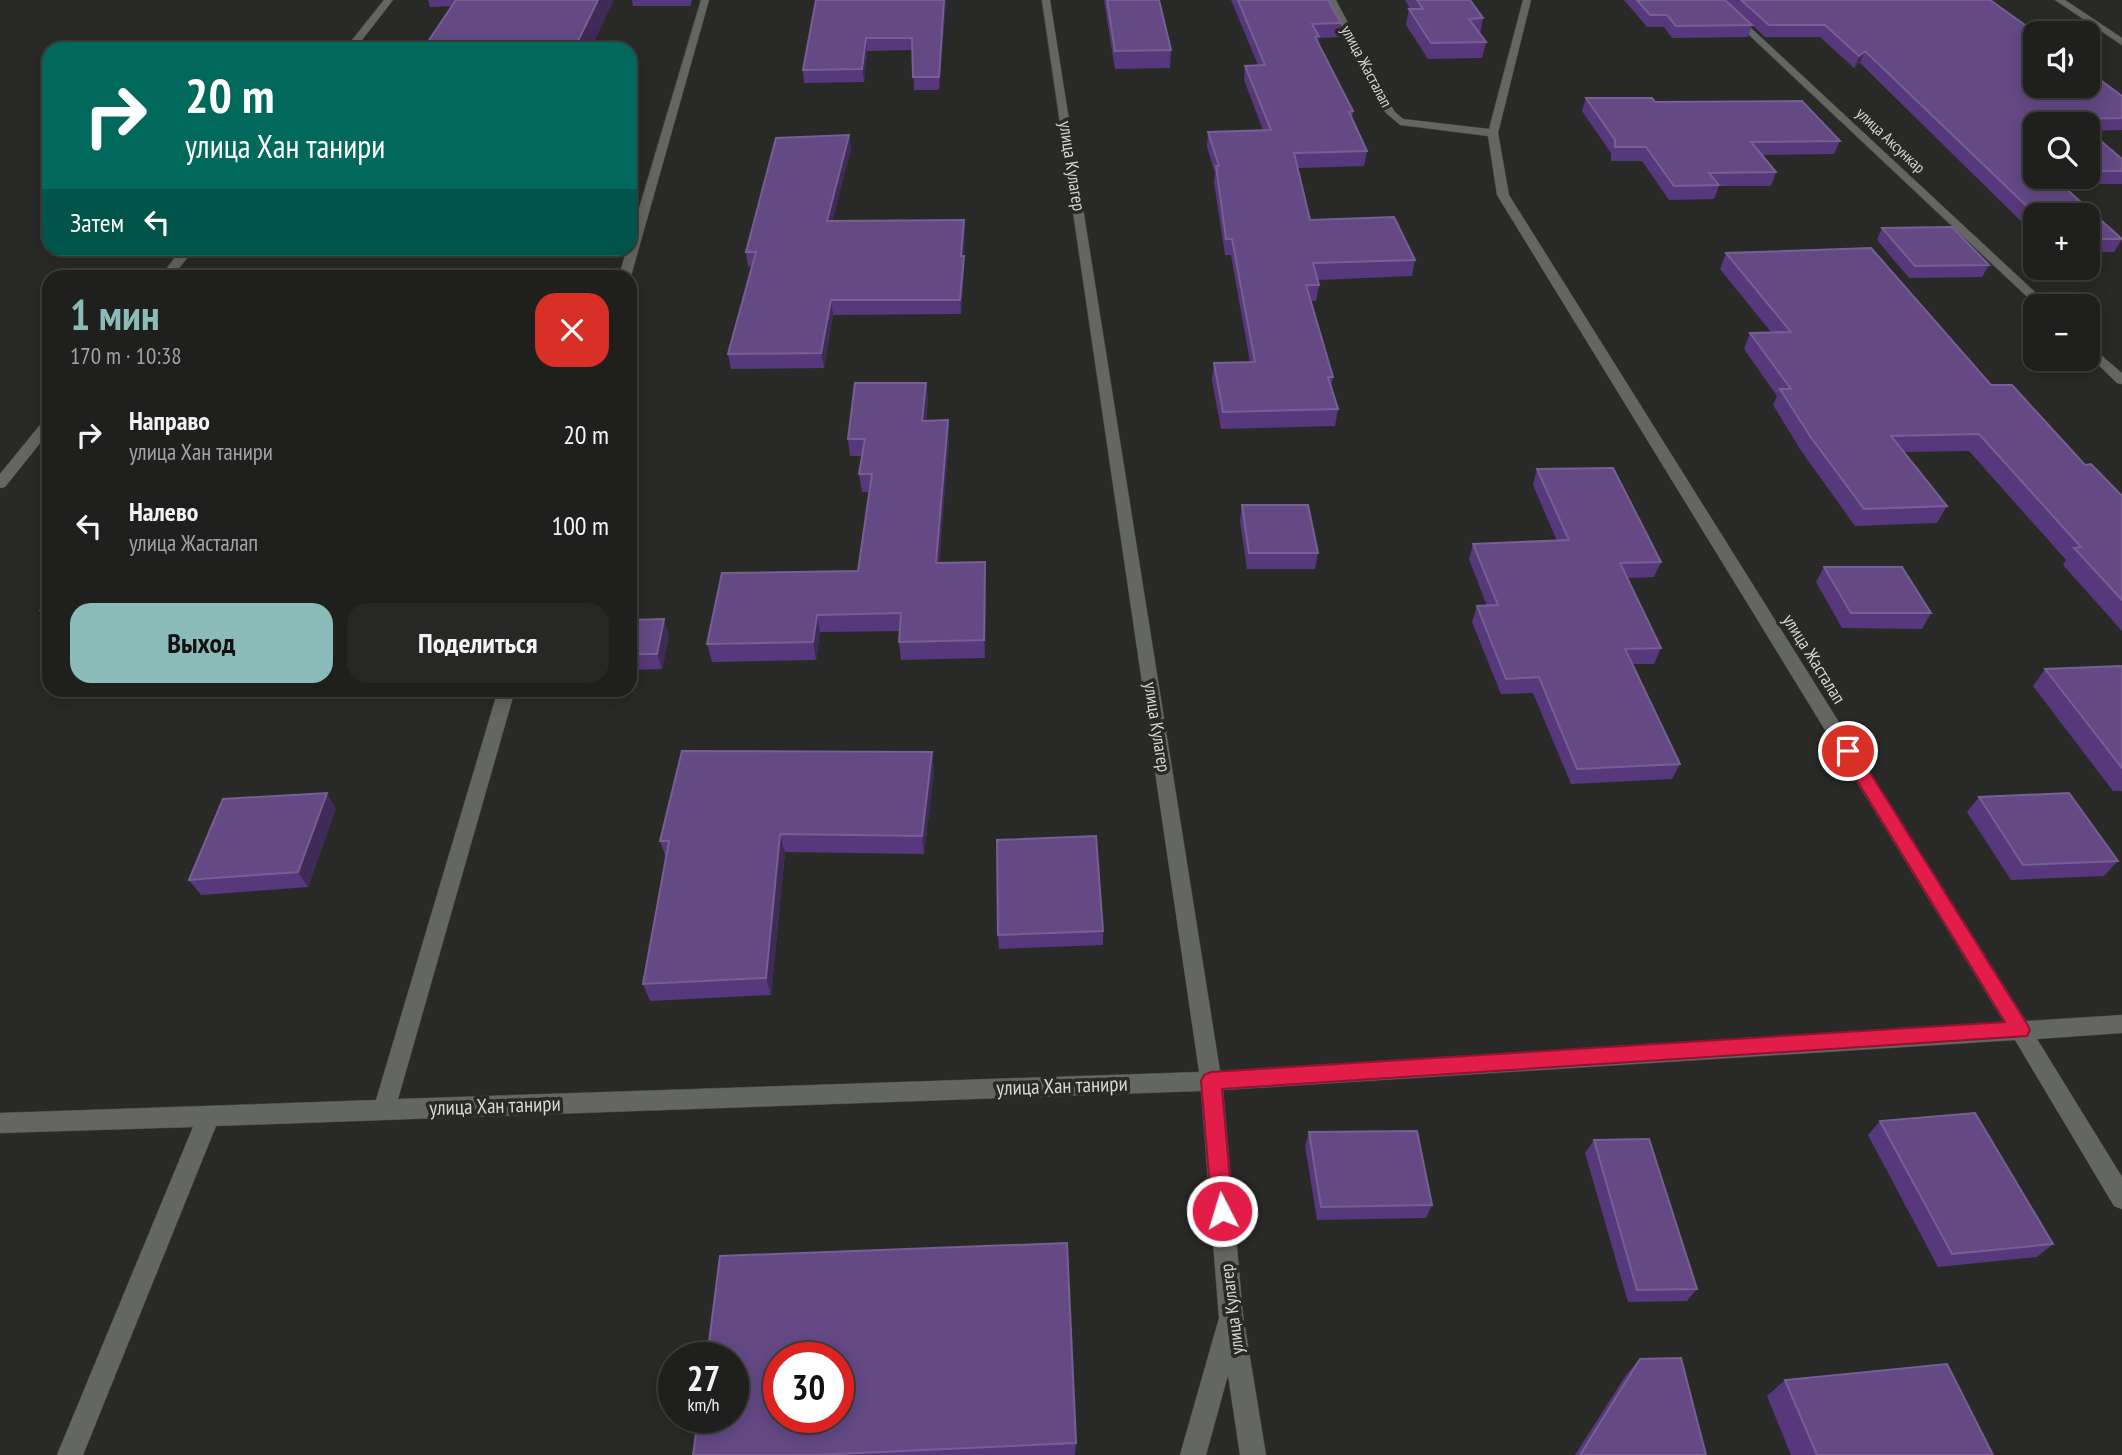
<!DOCTYPE html>
<html lang="ru">
<meta charset="utf-8">
<style>
body{margin:0;font-family:"PT Sans Narrow",sans-serif;background:#272826;color:#f1f3f6;height:100vh;display:flex;flex-direction:column;font-size:26px;white-space:nowrap}
*{box-sizing:border-box;margin:0}
p{font-size:23px;color:#a1a3a4}
.icon{flex:none;width:38px;height:38px;fill:none;stroke:currentColor;stroke-width:2;stroke-linecap:round;stroke-linejoin:round}
.map{position:relative;flex:1;overflow:hidden}
.sheet{position:absolute;left:42px;top:270px;width:595px;height:427px;display:flex;flex-direction:column;background:#1f201d;border-radius:21px;box-shadow:0 4px 18px #0003,0 0 0 2px #3c3e3b}
.sheet>*{flex:none}
.guide{position:absolute;left:42px;top:42px;width:595px;height:214px;border-radius:21px;box-shadow:0 4px 18px #0003,0 0 0 2px #3c3e3b;background:#00695c;color:#fff;overflow:hidden}
.tools{position:absolute;left:2023px;top:21px;display:grid;gap:14px}
.tools a{display:grid;place-items:center;width:77px;height:77px;border-radius:14px;background:#1f201d;box-shadow:0 4px 18px #0003,0 0 0 2px #3c3e3b;font-size:35px}
.speed{position:absolute;left:658px;top:1342px;display:flex;gap:14px;font-size:35px;font-weight:700;text-align:center}
.speed>*{display:grid;place-content:center;width:91px;height:91px;border-radius:50%;background:#1f201d;box-shadow:0 4px 18px #0003,0 0 0 2px #3c3e3b;line-height:1}
.speed small{font-size:18px;font-weight:400}
.speed .limit{border:10px solid #d22;background:#fff;color:#111}
.pin{position:absolute;display:grid;place-items:center;width:60px;height:60px;color:#fff;margin:-30px;border:4px solid #fff;border-radius:50%;box-shadow:0 2px 7px #0007}
.me{position:absolute;width:77px;margin:-38px;rotate:355deg;stroke-linejoin:round;filter:drop-shadow(0 0 5px #0008)}
.turn{display:flex;align-items:center;gap:24px;height:147px;padding:0 28px;font-size:32px}
.turn .icon{width:91px;height:91px;stroke-width:2.5}
.turn b{display:block;font-size:49px;line-height:60px}
.then{display:flex;align-items:center;height:66px;padding:0 28px;background:#0003;gap:14px;font-size:26px}
.round{display:grid;place-items:center;flex:none;width:74px;height:74px;border-radius:21px;background:#272826}
.headline{display:flex;align-items:center;justify-content:space-between;height:119px;padding:0 28px}
h1{font-size:42px;font-weight:700;line-height:52px;color:#8bbbb9}
.button{display:flex;gap:14px;margin-top:auto;padding:14px 28px}
.button a{flex:1;height:80px;border-radius:21px;background:#8bbbb9;color:#111;font-size:28px;font-weight:700;line-height:80px;text-align:center}
.button a+a{background:#272826;color:#f1f3f6}
ul{padding:0;list-style:none}
li{display:flex;align-items:center;gap:21px;height:91px;padding:0 28px}
li div{flex:1}
li b{display:block;font-size:26px}
li em{font-style:normal}
.map>svg:first-child{display:block}
</style>
<div class="map">
<svg width="2122" height="1455" viewBox="0 0 2122 1455">
<rect width="100%" height="100%" fill="#292a27"/>
<g fill="none" stroke-linecap="round" stroke-linejoin="round">
<g stroke="#454643" stroke-width="1">
<path id="street" d="M 384,0 L 393,0 L 355,49 L 345,49 Z
M 701,0 L 709,0 L 631,276 L 619,276 L 627,248 L 630,248 L 630,239 Z
M 1042,0 L 1050,0 L 1220,1071 L 2004,1022 L 1497,195 L 1488,136 L 1400,125 L 1385,112 L 1328,0 L 1336,0 L 1394,111 L 1403,119 L 1489,129 L 1523,0 L 1531,0 L 1498,133 L 1509,195 L 2026,1021 L 2122,1015 L 2122,1033 L 2037,1039 L 2122,1177 L 2122,1209 L 2114,1206 L 2015,1040 L 1223,1090 L 1243,1315 L 1266,1455 L 1240,1455 L 1228,1375 L 1206,1455 L 1180,1455 L 1219,1318 L 1201,1091 L 216,1126 L 83,1455 L 57,1455 L 193,1127 L 0,1133 L 0,1113 L 376,1100 L 498,690 L 515,690 L 398,1099 L 1199,1072 Z
M 1712,0 L 1721,0 L 2050,306 L 2037,306 Z
M 2055,0 L 2065,0 L 2122,38 L 2122,45 Z
M 182,248 L 195,248 L 173,276 L 161,276 Z
M 2088,344 L 2122,373 L 2122,384 L 2117,383 L 2088,355 Z
M 49,419 L 49,432 L 5,487 L 0,488 L 0,474 L 44,420 Z"/>
</g>
<use href="#street" fill="#646662" fill-rule="evenodd"/>
</g>
<path fill="#57387c" fill-rule="evenodd" d="M 428,0 L 614,0 L 430,7 Z
M 632,0 L 692,0 L 690,6 L 633,6 Z
M 816,0 L 946,0 L 939,90 L 914,90 L 913,50 L 867,51 L 864,82 L 804,83 L 803,70 Z
M 1104,0 L 1159,0 L 1171,50 L 1170,68 L 1115,69 Z
M 1231,0 L 1328,0 L 1341,23 L 1339,37 L 1319,38 L 1318,43 L 1353,111 L 1352,118 L 1367,151 L 1364,166 L 1298,168 L 1310,220 L 1415,260 L 1412,276 L 1317,280 L 1319,285 L 1316,301 L 1311,301 L 1333,377 L 1331,387 L 1338,409 L 1335,426 L 1221,429 L 1212,380 L 1214,363 L 1250,362 L 1231,255 L 1225,255 L 1214,182 L 1215,173 L 1207,147 L 1208,132 L 1263,130 L 1244,80 L 1245,66 L 1258,65 Z
M 1405,0 L 1470,0 L 1483,18 L 1480,34 L 1486,42 L 1482,58 L 1428,59 L 1406,25 L 1409,9 L 1410,9 Z
M 1624,0 L 1990,0 L 2122,96 L 2122,130 L 2090,131 L 2122,159 L 2122,184 L 2062,184 L 2122,239 L 2114,252 L 2088,252 L 2088,215 L 2035,215 L 2035,235 L 1860,63 L 1854,68 L 1820,37 L 1765,37 L 1752,25 L 1748,37 L 1672,38 L 1664,27 L 1647,27 ZM 2035,124 L 2088,124 L 2088,177 L 2035,177 Z
M 1586,98 L 1655,102 L 1840,141 L 1834,154 L 1762,155 L 1776,172 L 1771,186 L 1719,186 L 1714,199 L 1669,200 L 1642,161 L 1611,161 L 1611,153 L 1582,111 Z
M 849,135 L 851,149 L 832,221 L 964,220 L 965,235 L 963,256 L 964,271 L 961,314 L 833,315 L 824,368 L 731,369 L 728,354 L 752,266 L 748,267 L 746,252 Z
M 1882,228 L 1989,265 L 1982,277 L 1909,278 L 1877,240 Z
M 1726,253 L 1991,385 L 2122,496 L 2122,631 L 2063,565 L 2066,560 L 1969,451 L 1904,452 L 1947,506 L 1937,523 L 1855,526 L 1802,452 L 1773,405 L 1777,396 L 1744,349 L 1750,333 L 1771,332 L 1720,269 Z
M 926,383 L 928,400 L 926,421 L 948,420 L 949,438 L 939,563 L 985,562 L 986,580 L 985,658 L 901,660 L 899,642 L 899,631 L 820,632 L 816,660 L 712,662 L 707,644 L 858,571 L 869,492 L 862,492 L 859,474 L 862,456 L 850,456 L 848,439 Z
M 1537,469 L 1661,562 L 1654,577 L 1627,578 L 1661,648 L 1654,664 L 1632,664 L 1680,764 L 1672,779 L 1571,784 L 1533,693 L 1501,694 L 1472,622 L 1477,606 L 1487,606 L 1469,559 L 1473,544 L 1557,541 L 1533,485 Z
M 1242,505 L 1318,553 L 1315,569 L 1247,569 L 1240,521 Z
M 1824,567 L 1931,613 L 1922,629 L 1842,628 L 1816,582 Z
M 49,600 L 49,620 L 41,610 Z
M 630,620 L 669,635 L 662,669 L 630,670 Z
M 2122,666 L 2122,791 L 2113,791 L 2033,686 L 2045,669 Z
M 81,690 L 287,690 L 88,698 Z
M 932,752 L 934,771 L 924,854 L 785,852 L 771,995 L 650,1001 L 643,984 L 666,858 L 660,841 Z
M 1979,797 L 2118,861 L 2104,876 L 2011,880 L 1967,812 Z
M 336,808 L 308,887 L 201,895 L 189,880 Z
M 1103,931 L 1103,945 L 999,949 L 998,935 Z
M 1880,1121 L 2053,1244 L 2037,1257 L 1938,1267 L 1868,1135 Z
M 1309,1132 L 1432,1205 L 1426,1218 L 1317,1220 L 1305,1146 Z
M 1594,1140 L 1697,1289 L 1687,1301 L 1628,1302 L 1585,1153 Z
M 1640,1359 L 1706,1455 L 1575,1455 L 1626,1375 Z
M 1785,1380 L 1993,1455 L 1791,1455 L 1767,1396 Z
M 1076,1443 L 1075,1455 L 693,1455 Z"/>
<path fill="#3f2b56" d="M 598,0 L 614,0 L 591,49 L 574,49 Z
M 944,0 L 946,0 L 939,90 L 939,77 Z
M 866,38 L 867,51 L 864,82 L 862,69 Z
M 1865,51 L 1860,63 L 1854,68 L 1859,56 Z
M 849,135 L 851,149 L 829,235 L 827,221 Z
M 964,220 L 965,235 L 962,271 L 961,256 Z
M 964,256 L 964,271 L 961,314 L 960,300 Z
M 831,300 L 833,315 L 824,368 L 821,353 Z
M 926,383 L 928,400 L 924,438 L 922,421 Z
M 948,420 L 949,438 L 937,581 L 936,563 Z
M 985,562 L 986,580 L 985,658 L 984,640 Z
M 817,615 L 820,632 L 816,660 L 813,642 Z
M 664,619 L 669,635 L 662,669 L 657,654 Z
M 932,752 L 934,771 L 924,854 L 922,836 Z
M 327,793 L 336,808 L 308,887 L 298,872 Z
M 780,834 L 785,852 L 771,995 L 766,978 Z"/>
<path fill="#644985" stroke="#765f92" stroke-width="2" fill-rule="evenodd" d="M 456,0 L 598,0 L 574,49 L 423,49 Z
M 816,0 L 944,0 L 939,77 L 913,77 L 912,38 L 866,38 L 862,69 L 803,70 Z
M 1107,0 L 1159,0 L 1171,50 L 1115,51 Z
M 1238,0 L 1328,0 L 1341,23 L 1312,24 L 1319,36 L 1315,37 L 1353,111 L 1349,112 L 1367,151 L 1294,153 L 1310,220 L 1394,217 L 1415,260 L 1313,263 L 1319,285 L 1306,285 L 1333,377 L 1328,377 L 1338,409 L 1223,412 L 1214,363 L 1255,362 L 1232,239 L 1226,239 L 1216,166 L 1219,166 L 1208,132 L 1271,130 L 1245,66 L 1265,65 Z
M 1417,0 L 1470,0 L 1483,18 L 1469,19 L 1486,42 L 1431,43 L 1409,9 L 1423,9 Z
M 1637,0 L 1725,0 L 1752,25 L 1676,26 L 1667,15 L 1650,15 Z
M 1741,0 L 1990,0 L 2036,33 L 2035,86 L 2088,86 L 2088,71 L 2122,96 L 2122,118 L 2075,119 L 2082,124 L 2035,124 L 2035,177 L 2053,177 L 2122,239 L 2088,239 L 2088,215 L 2036,215 L 1865,51 L 1859,56 L 1825,25 L 1769,25 Z
M 1586,98 L 1652,98 L 1655,102 L 1802,101 L 1840,141 L 1751,142 L 1776,172 L 1709,173 L 1719,185 L 1674,186 L 1646,147 L 1615,147 L 1615,140 Z
M 2088,130 L 2122,159 L 2122,171 L 2088,171 Z
M 849,135 L 827,221 L 964,220 L 961,256 L 964,256 L 960,300 L 831,300 L 821,353 L 728,354 L 756,252 L 746,252 L 776,138 Z
M 1952,227 L 1989,265 L 1915,266 L 1882,228 Z
M 1871,248 L 1991,385 L 2012,385 L 2085,465 L 2091,464 L 2122,496 L 2122,600 L 2074,548 L 2081,547 L 1979,434 L 1891,436 L 1947,506 L 1864,509 L 1810,436 L 1780,389 L 1791,389 L 1750,333 L 1791,332 L 1726,253 Z
M 855,383 L 926,383 L 922,421 L 948,420 L 936,563 L 985,562 L 984,640 L 899,642 L 901,613 L 817,615 L 813,642 L 707,644 L 722,573 L 858,571 L 872,474 L 859,474 L 865,439 L 848,439 Z
M 1613,468 L 1661,562 L 1620,563 L 1661,648 L 1625,649 L 1680,764 L 1577,769 L 1539,677 L 1506,679 L 1477,606 L 1498,605 L 1473,544 L 1569,540 L 1537,469 Z
M 1242,505 L 1308,505 L 1318,553 L 1249,553 Z
M 1824,567 L 1902,567 L 1931,613 L 1851,613 Z
M 49,600 L 49,610 L 41,610 Z
M 664,619 L 657,654 L 630,654 L 630,620 Z
M 2122,666 L 2122,768 L 2045,669 Z
M 682,751 L 932,752 L 922,836 L 780,834 L 766,978 L 643,984 L 669,841 L 660,841 Z
M 327,793 L 298,872 L 189,880 L 223,799 Z
M 2069,793 L 2118,861 L 2023,865 L 1979,797 Z
M 1096,836 L 1103,931 L 998,935 L 997,840 Z
M 1975,1113 L 2053,1244 L 1952,1254 L 1880,1121 Z
M 1417,1131 L 1432,1205 L 1321,1207 L 1309,1132 Z
M 1649,1139 L 1697,1289 L 1637,1290 L 1594,1140 Z
M 1067,1243 L 1076,1443 L 814,1455 L 693,1455 L 698,1418 L 733,1418 L 733,1358 L 707,1358 L 720,1256 ZM 779,1358 L 838,1358 L 838,1418 L 779,1418 Z
M 1681,1358 L 1706,1455 L 1580,1455 L 1640,1359 Z
M 1947,1364 L 1993,1455 L 1817,1455 L 1785,1380 Z"/>
<path fill="#e11d48" stroke="#92132f" stroke-width="2" d="M 1848,745 L 1854,747 L 2027,1024 L 2030,1030 L 2027,1036 L 1222,1089 L 1233,1211 L 1230,1218 L 1222,1221 L 1215,1218 L 1212,1211 L 1201,1081 L 1204,1075 L 1211,1072 L 2005,1022 L 1842,756 L 1840,751 L 1842,747 Z"/>
<g text-anchor="middle" stroke-width="7" stroke-linejoin="round" paint-order="stroke">
<g font-size="16" fill="#d6d7d5" stroke="#292a27">
<text transform="translate(1367 66) rotate(62)" y="6">улица Жасталап</text>
<text transform="translate(1891 140) rotate(43)" y="6">улица Аксункар</text>
</g>
<g font-size="18" fill="#d6d7d5" stroke="#292a27">
<text transform="translate(1072 166) rotate(81)" y="6">улица Кулагер</text>
<text transform="translate(1814 659) rotate(58)" y="6">улица Жасталап</text>
<text transform="translate(1157 727) rotate(81)" y="6">улица Кулагер</text>
<text transform="translate(1232 1309) rotate(-97)" y="6">улица Кулагер</text>
</g>
<g font-size="21" fill="#d6d7d5" stroke="#292a27">
<text transform="translate(1062 1086) rotate(-2)" y="7">улица Хан танири</text>
<text transform="translate(495 1106) rotate(-2)" y="7">улица Хан танири</text>
</g>
</g>
</svg>
<div class="tools">
<a><svg class="icon" aria-label="sound" viewBox="0 0 24 24"><path d="M4 9h4l5-4v14l-5-4H4zM17 9q2 3 0 6"/></svg></a>
<a><svg class="icon" aria-label="search" viewBox="0 0 24 24"><circle cx="10" cy="10" r="6"/><path d="M15 15l6 6"/></svg></a>
<a>+</a>
<a>−</a>
</div>
<div class="speed"><div>27<small>km/h</small></div><div class="limit">30</div></div>
<div class="pin" style="left:1848px;top:751px;background:#d93025"><svg class="icon" aria-label="arrive" viewBox="0 0 24 24"><path d="M6 21V4h12l-3 4 3 4H6"/></svg></div>
<svg class="me" style="left:1222px;top:1211px" viewBox="-20 -20 40 40"><circle r="17" fill="#e11d48" stroke="#fff" stroke-width="3"/><path d="M0-11L8 9 0 5-8 9z" fill="#fff"/></svg>
<div class="guide">
<div class="turn"><svg class="icon" aria-label="right" viewBox="0 0 24 24"><path d="M7 20v-9h11M14 6l5 5-5 5"/></svg><div><b>20 m</b>улица Хан танири</div></div>
<div class="then">Затем<svg class="icon" aria-label="left" viewBox="0 0 24 24"><path d="M17 20v-9H6M10 6l-5 5 5 5"/></svg></div>
</div>
<section class="sheet">
<div class="headline"><div><h1>1 мин</h1><p>170 m · 10:38</p></div><a class="round" style="background:#d93025;color:#fff"><svg class="icon" aria-label="close" viewBox="0 0 24 24"><path d="M6 6l12 12M18 6L6 18"/></svg></a></div>
<ul>
<li><svg class="icon" aria-label="right" viewBox="0 0 24 24"><path d="M7 20v-9h11M14 6l5 5-5 5"/></svg><div><b>Направо</b><p>улица Хан танири</p></div><em>20 m</em></li>
<li><svg class="icon" aria-label="left" viewBox="0 0 24 24"><path d="M17 20v-9H6M10 6l-5 5 5 5"/></svg><div><b>Налево</b><p>улица Жасталап</p></div><em>100 m</em></li>
</ul>
<div class="button"><a>Выход</a><a>Поделиться</a></div>
</section>
</div>
